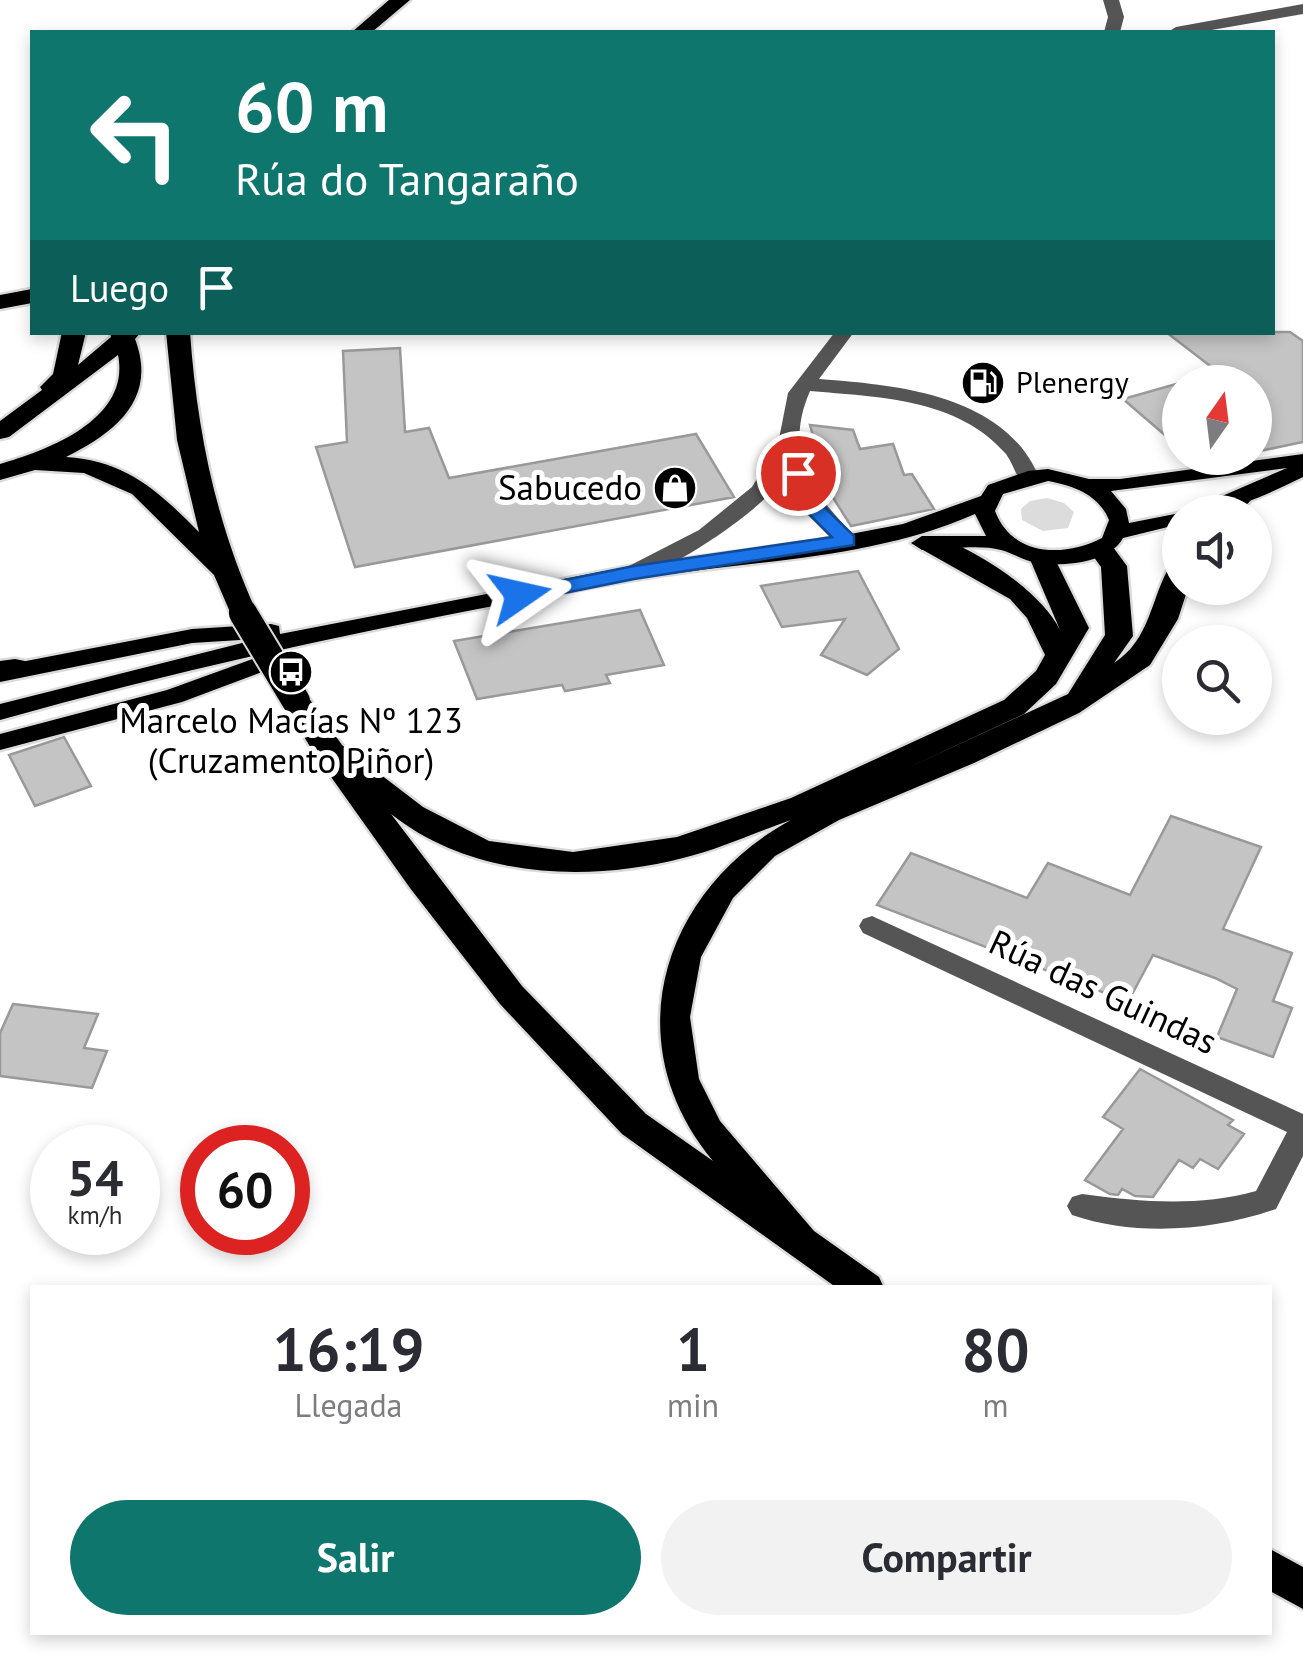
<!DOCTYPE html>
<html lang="es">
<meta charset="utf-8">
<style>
body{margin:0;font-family:"PT Sans",sans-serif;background:#f2f2f3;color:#2b2b33;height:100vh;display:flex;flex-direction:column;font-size:38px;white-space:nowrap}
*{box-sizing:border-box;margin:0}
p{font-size:32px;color:#7c7c81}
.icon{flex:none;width:55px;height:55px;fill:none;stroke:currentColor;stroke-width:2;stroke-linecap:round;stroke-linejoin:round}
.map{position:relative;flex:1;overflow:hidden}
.side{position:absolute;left:30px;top:1285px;width:1242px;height:350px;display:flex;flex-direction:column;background:#fff;border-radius:0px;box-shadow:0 5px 15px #0003}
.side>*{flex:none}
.guide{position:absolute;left:30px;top:30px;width:1245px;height:305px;border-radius:0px;box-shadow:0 5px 15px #0003;background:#0f766e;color:#fff;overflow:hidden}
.needle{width:65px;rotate:14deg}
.controls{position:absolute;left:1162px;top:365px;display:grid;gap:20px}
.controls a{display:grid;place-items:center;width:110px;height:110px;border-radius:50%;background:#fff;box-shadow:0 5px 15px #0003;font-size:50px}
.speed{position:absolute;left:30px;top:1125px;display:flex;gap:20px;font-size:50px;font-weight:700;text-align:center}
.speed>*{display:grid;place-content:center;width:130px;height:130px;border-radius:50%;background:#fff;box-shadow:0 5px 15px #0003;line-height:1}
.speed small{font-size:25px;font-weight:400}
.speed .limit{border:15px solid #d22;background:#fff;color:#111}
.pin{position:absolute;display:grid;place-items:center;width:85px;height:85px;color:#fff;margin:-42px;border:5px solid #fff;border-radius:50%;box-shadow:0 2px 10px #0007}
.me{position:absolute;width:110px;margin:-55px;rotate:79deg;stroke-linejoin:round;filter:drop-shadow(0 0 8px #0008)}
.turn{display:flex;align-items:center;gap:35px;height:210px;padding:0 40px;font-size:45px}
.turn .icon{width:130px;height:130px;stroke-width:2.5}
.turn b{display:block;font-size:70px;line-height:85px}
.then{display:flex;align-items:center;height:95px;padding:0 40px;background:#0003;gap:20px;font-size:38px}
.eta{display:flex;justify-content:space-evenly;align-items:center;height:170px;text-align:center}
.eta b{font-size:60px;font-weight:700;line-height:70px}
.primary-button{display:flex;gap:20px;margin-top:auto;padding:20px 40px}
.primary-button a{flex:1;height:115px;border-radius:60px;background:#0f766e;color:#fff;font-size:40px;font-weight:700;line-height:115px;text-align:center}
.primary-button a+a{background:#f2f2f3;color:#2b2b33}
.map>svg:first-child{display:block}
</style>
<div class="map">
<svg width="1303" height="1667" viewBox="0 0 1303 1667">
<rect width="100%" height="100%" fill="#fff"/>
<path fill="#dcdcdc" d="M 1047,498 L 1064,503 L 1074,512 L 1068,528 L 1043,531 L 1022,520 L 1021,509 L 1030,501 Z"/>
<path fill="#c4c4c4" stroke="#999" stroke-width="2.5" d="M 1166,332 L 1290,332 L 1303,341 L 1303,442 L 1255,452 L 1255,382 L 1231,382 Z
M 400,348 L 405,432 L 429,428 L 449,478 L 696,434 L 734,497 L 355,567 L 316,447 L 347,442 L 343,351 Z
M 1180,383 L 1180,448 L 1123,399 Z
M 810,425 L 853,430 L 860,449 L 893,444 L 904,475 L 912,474 L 934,509 L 851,526 L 827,488 Z
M 858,571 L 899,649 L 867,675 L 821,655 L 845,619 L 782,627 L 761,586 Z
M 640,610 L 664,665 L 606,675 L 610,683 L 565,691 L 562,685 L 477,699 L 454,641 Z
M 64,737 L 91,786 L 35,806 L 9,755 Z
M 1171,816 L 1261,847 L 1223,929 L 1292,953 L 1273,1001 L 1292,1008 L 1273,1057 L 1217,1037 L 1237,989 L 1215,978 L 1153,955 L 1128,1002 L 877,905 L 911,853 L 1027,898 L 1048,863 L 1130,895 Z
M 13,1004 L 98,1014 L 84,1048 L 107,1051 L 92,1088 L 0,1076 L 0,1033 Z
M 1140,1069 L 1233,1120 L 1228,1125 L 1244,1134 L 1218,1169 L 1200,1159 L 1193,1168 L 1179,1160 L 1153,1197 L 1135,1196 L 1122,1189 L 1118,1195 L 1110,1194 L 1085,1180 L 1123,1129 L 1103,1117 Z"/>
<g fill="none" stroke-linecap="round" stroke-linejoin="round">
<g stroke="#dbdbdb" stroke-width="5">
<path id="major" d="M 1303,454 L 1303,477 C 1258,499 1231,512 1180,512 L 1180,524 L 1123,538 C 1110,563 1062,567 1037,563 C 1024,561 1013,553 1001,550 C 978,544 945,550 922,550 L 911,543 L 922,536 L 986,536 L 975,514 C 866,562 742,560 627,581 C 416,619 206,662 0,720 L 0,704 L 258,639 L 192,643 L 0,682 L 0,666 L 192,629 L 271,624 L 279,626 L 280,634 L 631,566 L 814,541 L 903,524 L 981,496 L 988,485 L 1028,471 L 1048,469 L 1089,479 L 1120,479 ZM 1287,468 L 1185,512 L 1129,523 L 1126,509 L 1111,491 ZM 1048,481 C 1074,486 1098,494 1109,520 L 1102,538 C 1063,558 1012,556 995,511 L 1003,494 Z
M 275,651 L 283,654 L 287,659 L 283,664 L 182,702 L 0,750 L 0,734 L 167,690 Z"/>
</g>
<g stroke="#dbdbdb" stroke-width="5">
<path id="highway" d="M 389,0 L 410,0 L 372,32 L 352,32 Z
M 32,289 L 32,303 L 0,309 L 0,295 Z
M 62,332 L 86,332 L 78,365 L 111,337 L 110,332 L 141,332 L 135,339 C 158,399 115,433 66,457 C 127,461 158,491 199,532 L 177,440 L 166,332 L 190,332 C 197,431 216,523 257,613 L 253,619 L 233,619 L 214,575 L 132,494 L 84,473 L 35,470 L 0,480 L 0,464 C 49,450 131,419 118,355 L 9,437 L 0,439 L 0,421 L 42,390 L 40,387 L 53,374 Z
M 1238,492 L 1251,500 L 1240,512 L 1212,512 L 1229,494 Z
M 932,536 C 974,547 1041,591 1060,630 L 1029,557 L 1033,551 L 1051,551 L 1089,628 L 1056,684 L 1024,714 L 903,770 L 1068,694 L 1105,635 L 1101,567 L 1088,549 L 1092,543 L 1110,543 L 1127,566 L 1133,636 L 1114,663 C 1151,639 1150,599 1171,564 L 1180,562 L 1180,588 L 1188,588 L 1178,619 L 1150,665 L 1079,713 L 974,763 L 839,820 L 775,856 L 733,898 L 701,957 L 690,1017 L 699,1079 L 720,1121 L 814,1231 L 879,1277 L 884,1288 L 837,1288 L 622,1134 L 500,1004 L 410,888 L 314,753 L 282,701 L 286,694 L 306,694 L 342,745 L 423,807 L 489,841 L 573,852 L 677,837 L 791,798 L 1004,700 L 1036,671 L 1045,655 L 1027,618 L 1010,599 L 923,550 L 919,544 ZM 391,814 C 472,878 586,883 683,858 C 720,849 756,832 791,820 C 662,890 614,1042 713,1161 L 646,1114 L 522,986 Z
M 15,659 L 25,661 L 29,668 L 25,675 L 0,679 L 0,661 Z
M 1270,1549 L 1303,1567 L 1303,1609 L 1270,1591 Z"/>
</g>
<path fill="#555" fill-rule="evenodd" d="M 1103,0 L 1119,0 L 1124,17 L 1120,32 L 1104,32 L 1108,17 Z
M 1303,4 L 1303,14 L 1200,32 L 1168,32 L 1176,27 Z
M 835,332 L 854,332 L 819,379 C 897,385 1004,394 1039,477 L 1035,482 L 1021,482 C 1015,473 1012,462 1006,454 C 958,398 877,397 810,391 C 783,453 812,493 855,536 L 858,541 L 855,546 L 839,546 L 800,507 L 785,466 C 780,475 775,486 769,494 C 750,517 652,585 625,578 L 622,573 L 625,568 L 699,530 L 752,487 L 778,444 L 788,393 Z
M 872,916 L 1303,1114 L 1303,1156 L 1276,1209 C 1213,1231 1136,1237 1072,1215 L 1067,1206 L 1072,1197 L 1082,1194 C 1142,1202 1197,1207 1256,1191 L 1287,1132 L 863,933 L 859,926 L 863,919 Z"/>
<use href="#major" fill="#000" fill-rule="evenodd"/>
<use href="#highway" fill="#000" fill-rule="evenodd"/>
<g stroke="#dbdbdb" stroke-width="32" stroke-linecap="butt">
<path id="highway-bridge" d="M 243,613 L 296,701"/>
</g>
<use href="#highway-bridge" stroke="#000" stroke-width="28"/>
</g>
<path fill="#1a73e8" stroke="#114b97" stroke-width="2.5" d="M 798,467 L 807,473 L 817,500 L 854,536 L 854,545 L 634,579 L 520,602 L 510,595 L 520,589 L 634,566 L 832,537 L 801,506 L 788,473 Z"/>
<defs>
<g id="fuel-disc" transform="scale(2.25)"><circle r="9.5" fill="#000" stroke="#fff"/><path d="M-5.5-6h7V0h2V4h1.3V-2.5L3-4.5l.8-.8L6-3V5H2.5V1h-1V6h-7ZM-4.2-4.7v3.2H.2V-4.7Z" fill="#fff"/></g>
<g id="shop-disc" transform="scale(2.25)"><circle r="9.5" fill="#000" stroke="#fff"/><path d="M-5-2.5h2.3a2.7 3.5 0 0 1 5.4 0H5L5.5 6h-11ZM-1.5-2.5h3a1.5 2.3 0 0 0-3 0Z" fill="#fff"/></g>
<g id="bus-disc" transform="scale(2.25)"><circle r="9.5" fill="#000" stroke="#fff"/><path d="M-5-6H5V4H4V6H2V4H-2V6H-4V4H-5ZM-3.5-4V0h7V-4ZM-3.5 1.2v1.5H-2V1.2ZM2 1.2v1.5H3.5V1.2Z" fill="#fff"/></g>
</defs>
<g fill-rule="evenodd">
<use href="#fuel-disc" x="983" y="383"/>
<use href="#shop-disc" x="675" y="488"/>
<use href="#bus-disc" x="291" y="672"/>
</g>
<g text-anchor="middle" stroke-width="10" stroke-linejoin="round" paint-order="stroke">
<g font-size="30" fill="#000" stroke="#fff" text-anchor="start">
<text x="1016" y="393">Plenergy</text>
</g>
<g font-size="35" fill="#000" stroke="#fff" text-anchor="end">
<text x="642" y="500">Sabucedo</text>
<text x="291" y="733" text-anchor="middle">Marcelo Macías Nº 123<tspan x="291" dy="40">(Cruzamento Piñor)</tspan></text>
</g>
<g font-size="35" fill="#000" stroke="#fff">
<text transform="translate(1103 992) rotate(25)" y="12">Rúa das Guindas</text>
</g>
</g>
</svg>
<div class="controls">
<a><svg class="needle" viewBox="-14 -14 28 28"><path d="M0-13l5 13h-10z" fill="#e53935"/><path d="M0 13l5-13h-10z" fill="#7c7c81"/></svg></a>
<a><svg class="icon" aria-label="sound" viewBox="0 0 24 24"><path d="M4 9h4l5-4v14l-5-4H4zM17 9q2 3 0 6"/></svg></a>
<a><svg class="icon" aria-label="search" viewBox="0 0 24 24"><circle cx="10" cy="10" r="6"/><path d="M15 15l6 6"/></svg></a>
</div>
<div class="speed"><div>54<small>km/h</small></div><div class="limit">60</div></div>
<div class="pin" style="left:798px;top:473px;background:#d93025"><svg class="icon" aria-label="arrive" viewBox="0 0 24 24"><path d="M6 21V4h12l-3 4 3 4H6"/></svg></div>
<svg class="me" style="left:520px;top:595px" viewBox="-20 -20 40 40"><path d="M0-17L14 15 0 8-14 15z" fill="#1a73e8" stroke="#fff" stroke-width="4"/></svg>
<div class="guide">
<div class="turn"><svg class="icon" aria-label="left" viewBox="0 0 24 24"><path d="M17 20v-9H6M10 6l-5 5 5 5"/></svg><div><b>60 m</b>Rúa do Tangaraño</div></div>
<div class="then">Luego<svg class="icon" aria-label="arrive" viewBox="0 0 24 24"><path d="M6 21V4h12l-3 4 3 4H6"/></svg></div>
</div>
<section class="side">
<div class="eta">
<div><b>16:19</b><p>Llegada</p></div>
<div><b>1</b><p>min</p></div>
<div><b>80</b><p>m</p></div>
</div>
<div class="primary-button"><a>Salir</a><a>Compartir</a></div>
</section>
</div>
